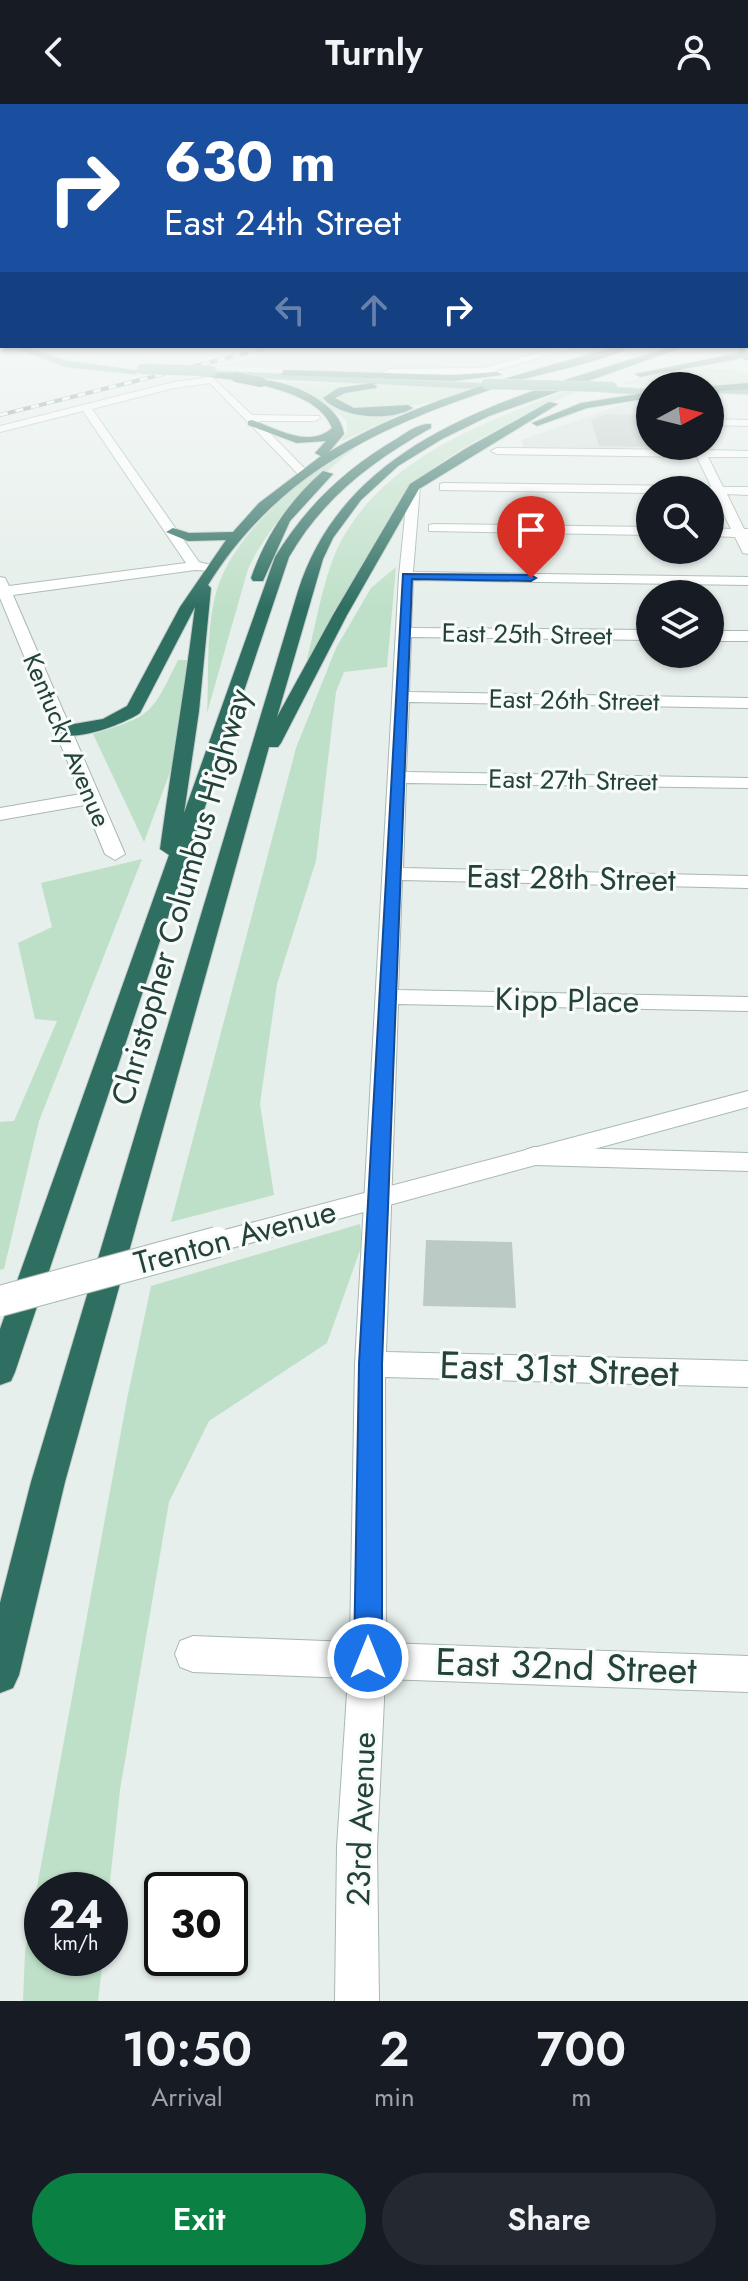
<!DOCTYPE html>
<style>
body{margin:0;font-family:Jost,sans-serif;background:#242831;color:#f1f3f6;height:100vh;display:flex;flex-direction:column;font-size:30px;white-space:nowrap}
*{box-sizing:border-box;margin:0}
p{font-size:26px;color:#9ea1a6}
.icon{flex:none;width:44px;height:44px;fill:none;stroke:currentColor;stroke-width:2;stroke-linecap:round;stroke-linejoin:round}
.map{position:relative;height:1897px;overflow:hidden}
.details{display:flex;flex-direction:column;background:#171b24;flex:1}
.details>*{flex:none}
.top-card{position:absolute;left:0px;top:0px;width:748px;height:244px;box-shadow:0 2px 6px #0004;background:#1a4fa0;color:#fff;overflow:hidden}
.needle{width:52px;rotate:83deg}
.fabs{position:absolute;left:636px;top:268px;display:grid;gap:16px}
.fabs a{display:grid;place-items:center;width:88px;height:88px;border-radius:50%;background:#171b24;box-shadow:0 2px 6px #0004;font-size:40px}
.speed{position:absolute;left:24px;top:1768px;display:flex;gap:16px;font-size:40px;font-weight:700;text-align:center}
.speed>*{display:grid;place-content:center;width:104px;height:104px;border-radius:50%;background:#171b24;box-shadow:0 2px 6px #0004;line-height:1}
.speed small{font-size:20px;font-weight:400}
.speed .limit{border:4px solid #111;border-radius:12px;background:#fff;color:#111}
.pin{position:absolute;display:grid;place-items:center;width:68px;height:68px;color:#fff;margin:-82px -34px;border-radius:50% 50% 50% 0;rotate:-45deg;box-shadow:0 0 8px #0007}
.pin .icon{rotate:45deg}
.me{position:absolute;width:88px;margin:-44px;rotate:0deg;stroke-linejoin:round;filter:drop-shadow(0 0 6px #0008)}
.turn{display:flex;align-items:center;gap:28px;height:168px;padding:0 32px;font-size:36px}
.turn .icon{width:104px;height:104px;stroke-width:2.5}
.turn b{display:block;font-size:56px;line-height:68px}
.lanes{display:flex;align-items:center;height:76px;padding:0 32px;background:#0003;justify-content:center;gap:40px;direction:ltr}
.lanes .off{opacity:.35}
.eta{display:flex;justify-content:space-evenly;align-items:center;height:136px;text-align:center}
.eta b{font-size:48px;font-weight:600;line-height:56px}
.button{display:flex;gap:16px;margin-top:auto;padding:16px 32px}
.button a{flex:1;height:92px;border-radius:48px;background:#0b8043;color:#fff;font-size:32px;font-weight:600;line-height:92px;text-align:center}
.button a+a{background:#242831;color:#f1f3f6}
header{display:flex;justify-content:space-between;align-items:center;height:104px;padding:0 32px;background:#171b24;font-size:36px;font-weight:600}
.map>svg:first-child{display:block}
</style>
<header><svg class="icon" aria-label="back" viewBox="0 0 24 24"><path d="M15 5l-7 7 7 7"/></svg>Turnly<svg class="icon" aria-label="person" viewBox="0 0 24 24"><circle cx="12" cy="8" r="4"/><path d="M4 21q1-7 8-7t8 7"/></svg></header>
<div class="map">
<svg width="748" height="1897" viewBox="0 0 748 1897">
<rect width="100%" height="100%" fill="#e6efeb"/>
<path fill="#d4dfda" d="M 296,242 L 566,242 L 465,274 L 217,262 Z
M 650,294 L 650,342 L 688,342 L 689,345 L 523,343 L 522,336 L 634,296 Z"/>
<path fill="#bfe0c8" d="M 674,265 L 730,265 L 748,271 L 748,279 L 729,283 L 621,280 Z
M 281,278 L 366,281 L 332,287 L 326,296 L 352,306 L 409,306 L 340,338 L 347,328 L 346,316 L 305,286 Z
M 380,282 L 476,285 C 449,295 358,320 338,293 L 342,288 Z
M 565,287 L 578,287 C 526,311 446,346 407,387 L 311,557 L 307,555 C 317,517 323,472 341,437 C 387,353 480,320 565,287 Z
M 345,345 L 354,345 C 312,379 272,414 248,465 L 207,609 C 209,573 206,533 214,497 C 227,434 295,381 345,345 Z
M 396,463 L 387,563 L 344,568 L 336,588 L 316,757 L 277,880 L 260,1000 L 274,1091 L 171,1118 L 296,644 L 336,544 L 371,484 Z
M 178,556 L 191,556 L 176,652 L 144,738 L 93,630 C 152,612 151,611 178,556 Z
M 142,755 L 39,1017 L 4,1165 L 0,1166 L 0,1018 L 14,1017 L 57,917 L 35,915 L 18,839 L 52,823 L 41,779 Z
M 360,1120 L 363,1138 L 327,1239 L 209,1317 L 169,1398 L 120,1686 L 109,1786 L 42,1786 L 42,1854 L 103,1854 L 98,1897 L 23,1897 L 25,1848 L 127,1295 L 151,1182 Z"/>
<path fill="#bbcac4" d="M 606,310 L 650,311 L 650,343 L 599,342 L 591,316 Z
M 426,1136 L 512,1138 L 516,1204 L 423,1202 Z"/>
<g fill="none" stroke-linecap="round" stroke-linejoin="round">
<g stroke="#a8b8b2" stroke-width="2">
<path id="minor" d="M 564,242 L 579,242 L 484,270 L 389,271 L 384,268 L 389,265 L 484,264 Z
M 212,273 L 252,311 L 319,312 L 320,314 L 315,317 L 258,317 L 306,366 L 306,370 L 298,370 L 210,279 L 174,284 L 92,305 L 199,458 L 218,463 L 211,467 L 195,466 L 13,491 L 125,750 L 115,756 L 105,750 L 85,701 L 0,716 L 0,704 L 81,690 L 0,494 L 0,473 L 5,474 L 9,482 L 186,459 L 83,307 L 0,328 L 0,322 L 174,278 Z
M 710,315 L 748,316 L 748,322 L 710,321 Z
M 691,342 L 703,342 L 705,346 L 748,347 L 748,353 L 708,353 L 723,383 L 748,383 L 748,391 L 727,390 L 744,425 L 748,425 L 748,450 L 743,449 L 735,433 L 710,432 L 710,424 L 731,425 L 714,390 L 704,386 L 711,382 L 697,353 L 497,350 L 491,347 L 497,344 L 693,346 Z
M 414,379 L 420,383 L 413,468 L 748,473 L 748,481 L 413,476 L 411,524 L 650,526 L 650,536 L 411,533 L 409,588 L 748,594 L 748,604 L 409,598 L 406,668 L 748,674 L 748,684 L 406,679 L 403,764 L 748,772 L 748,784 L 402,776 L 398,886 L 748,893 L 748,907 L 398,900 L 386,1248 L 748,1257 L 748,1283 L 385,1273 L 386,1539 L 748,1552 L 748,1588 L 385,1575 L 377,1743 L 379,1897 L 335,1897 L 337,1743 L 348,1574 L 193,1568 L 180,1563 L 175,1550 L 180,1537 L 193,1532 L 350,1538 L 355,1260 L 399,472 L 408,383 Z
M 444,379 L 687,382 L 693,386 L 650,386 L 650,389 L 440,386 L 440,380 Z
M 434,420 L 650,423 L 650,431 L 429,427 L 429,421 Z
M 710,527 L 748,527 L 748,537 L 710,537 Z
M 534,1043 L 748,1049 L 748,1067 L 534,1061 L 525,1058 L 521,1052 L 525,1046 Z"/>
</g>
<g stroke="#a8b8b2" stroke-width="2">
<path id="tertiary" d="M 748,987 L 748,1003 L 217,1148 L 207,1145 L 203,1138 L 207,1131 L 217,1128 Z"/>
</g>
<g stroke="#c2cac8" stroke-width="2">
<path id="primary" d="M 10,242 L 24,242 L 67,257 L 140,267 L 135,270 L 66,263 Z
M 218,267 L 479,279 L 484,282 L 479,285 L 215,272 Z
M 605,283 L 650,285 L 650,291 L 601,288 L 600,286 Z
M 710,283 L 748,284 L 748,290 L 710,289 Z"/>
</g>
<g stroke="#c2cac8" stroke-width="2">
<path id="motorway" d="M 617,242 L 632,242 C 606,257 552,267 521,276 C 394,315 281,363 208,481 L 211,484 L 199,607 L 184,709 L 275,453 C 306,402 346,364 398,334 C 407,328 419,319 431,320 L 431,324 C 372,357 323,394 289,453 L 15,1268 L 11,1277 L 0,1281 L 0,1225 L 169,751 L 160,745 C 171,664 185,584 195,503 L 140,609 C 124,620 70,641 54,627 L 57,623 L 103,615 L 127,602 L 180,503 L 226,436 L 188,437 L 166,428 L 173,424 L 189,429 L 233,428 L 259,399 L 321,352 L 315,349 L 326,337 L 297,339 L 248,321 L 248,317 L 252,316 C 276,324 309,345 332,324 C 321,296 284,287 258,280 L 258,276 C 288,275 341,299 344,330 L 329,348 C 417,295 520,271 617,242 Z
M 673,242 L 687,242 L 489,312 L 442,335 L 398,362 L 361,396 L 333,434 L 323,455 L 277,613 L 333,511 L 410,380 L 465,345 L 549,298 L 558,300 L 419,385 L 347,511 L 281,639 L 278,643 L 269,643 L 65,1378 L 19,1571 L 13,1584 L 0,1589 L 0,1499 L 31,1378 L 298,487 C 349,325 530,289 673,242 Z
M 748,247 L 748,253 L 640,273 L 635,270 Z
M 284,266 L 454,271 L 497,268 L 502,271 L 454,277 L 281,271 Z
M 197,267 L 236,270 L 241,273 L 236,276 L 200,272 Z
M 372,279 L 377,282 L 376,284 L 345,289 L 335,294 L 354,304 L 408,301 L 413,304 C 390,318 341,314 323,294 L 338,284 Z
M 748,279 L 748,285 L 710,288 L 710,282 Z
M 650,288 L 650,294 L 587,304 L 537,322 L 532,319 L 581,299 Z
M 323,367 L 333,370 L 290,417 L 263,477 L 253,477 L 251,474 C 266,431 289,397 323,367 Z"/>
</g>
<use href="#minor" fill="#fff" fill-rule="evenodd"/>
<use href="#tertiary" fill="#fff" fill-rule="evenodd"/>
<use href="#primary" fill="#6aa596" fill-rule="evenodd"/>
<use href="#motorway" fill="#2f6f62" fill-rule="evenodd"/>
<g stroke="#5f7d75" stroke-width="4">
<path id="rail" d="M 0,311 L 275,242"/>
</g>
<use href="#rail" stroke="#f7fbf9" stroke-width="3" stroke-dasharray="8" stroke-linecap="butt"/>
<g stroke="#a8b8b2" stroke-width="32" stroke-linecap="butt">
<path id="tertiary-bridge" d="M 0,1197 L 217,1138"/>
</g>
<g stroke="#c2cac8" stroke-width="11" stroke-linecap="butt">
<path id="primary-bridge" d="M 142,265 L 212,267
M 486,280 L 612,283"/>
</g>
<g stroke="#c2cac8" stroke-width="11" stroke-linecap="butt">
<path id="motorway-bridge" d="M 744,248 L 748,252
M 236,273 L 261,278"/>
</g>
<use href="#tertiary-bridge" stroke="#fff" stroke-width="30"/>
<use href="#primary-bridge" stroke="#6aa596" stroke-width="10"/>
<use href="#motorway-bridge" stroke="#2f6f62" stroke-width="10"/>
</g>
<linearGradient id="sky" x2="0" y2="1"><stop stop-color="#84bce0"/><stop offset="0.47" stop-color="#f4f8f6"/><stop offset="1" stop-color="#f4f8f6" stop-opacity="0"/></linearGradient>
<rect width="748" height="503" fill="url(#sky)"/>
<path fill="#1a73e8" stroke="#114b97" stroke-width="2" d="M 403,470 L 531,471 L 536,474 L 531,477 L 412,475 L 382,1260 L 382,1554 L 378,1564 L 368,1568 L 358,1564 L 354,1554 L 359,1260 Z"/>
<g text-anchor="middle" stroke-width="6" stroke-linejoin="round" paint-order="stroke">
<g font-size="26" fill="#24423a" stroke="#f7fbf9">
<text transform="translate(527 530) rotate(1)" y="9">East 25th Street</text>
<text transform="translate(574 596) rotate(1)" y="9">East 26th Street</text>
<text transform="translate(67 636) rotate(67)" y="9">Kentucky Avenue</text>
<text transform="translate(573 676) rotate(1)" y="9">East 27th Street</text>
</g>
<g font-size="32" fill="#24423a" stroke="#f7fbf9">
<text transform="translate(571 774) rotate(1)" y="11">East 28th Street</text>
<text transform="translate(181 793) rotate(-74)" y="11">Christopher Columbus Highway</text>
<text transform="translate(567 896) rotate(1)" y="11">Kipp Place</text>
<text transform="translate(235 1133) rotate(-15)" y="11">Trenton Avenue</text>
<text transform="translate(361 1715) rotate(-88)" y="11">23rd Avenue</text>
</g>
<g font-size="38" fill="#24423a" stroke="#f7fbf9">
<text transform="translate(559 1265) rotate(2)" y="13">East 31st Street</text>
<text transform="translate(566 1562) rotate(2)" y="13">East 32nd Street</text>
</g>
</g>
</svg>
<div class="fabs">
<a><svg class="needle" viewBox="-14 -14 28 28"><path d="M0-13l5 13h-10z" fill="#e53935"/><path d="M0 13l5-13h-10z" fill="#9ea1a6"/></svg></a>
<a><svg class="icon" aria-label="search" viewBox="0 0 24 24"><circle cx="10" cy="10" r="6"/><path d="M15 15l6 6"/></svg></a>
<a><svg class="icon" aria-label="layers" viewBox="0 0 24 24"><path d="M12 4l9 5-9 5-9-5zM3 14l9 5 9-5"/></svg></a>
</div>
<div class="speed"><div>24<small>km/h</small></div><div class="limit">30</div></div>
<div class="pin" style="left:531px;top:474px;background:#d93025"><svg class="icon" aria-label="arrive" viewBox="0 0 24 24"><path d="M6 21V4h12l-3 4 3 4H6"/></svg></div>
<svg class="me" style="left:368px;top:1554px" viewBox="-20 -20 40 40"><circle r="17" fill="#1a73e8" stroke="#fff" stroke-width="3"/><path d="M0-11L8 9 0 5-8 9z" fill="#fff"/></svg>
<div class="top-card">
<div class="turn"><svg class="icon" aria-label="right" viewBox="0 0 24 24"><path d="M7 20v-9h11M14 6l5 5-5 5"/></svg><div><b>630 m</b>East 24th Street</div></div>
<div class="lanes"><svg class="icon off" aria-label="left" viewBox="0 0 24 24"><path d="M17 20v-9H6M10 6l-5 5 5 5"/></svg><svg class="icon off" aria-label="ahead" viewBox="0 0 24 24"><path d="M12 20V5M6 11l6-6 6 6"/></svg><svg class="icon" aria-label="right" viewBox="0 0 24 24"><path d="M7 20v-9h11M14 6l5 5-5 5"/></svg></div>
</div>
</div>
<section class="details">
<div class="eta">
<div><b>10:50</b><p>Arrival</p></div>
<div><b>2</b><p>min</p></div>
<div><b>700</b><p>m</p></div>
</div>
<div class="button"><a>Exit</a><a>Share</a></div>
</section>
